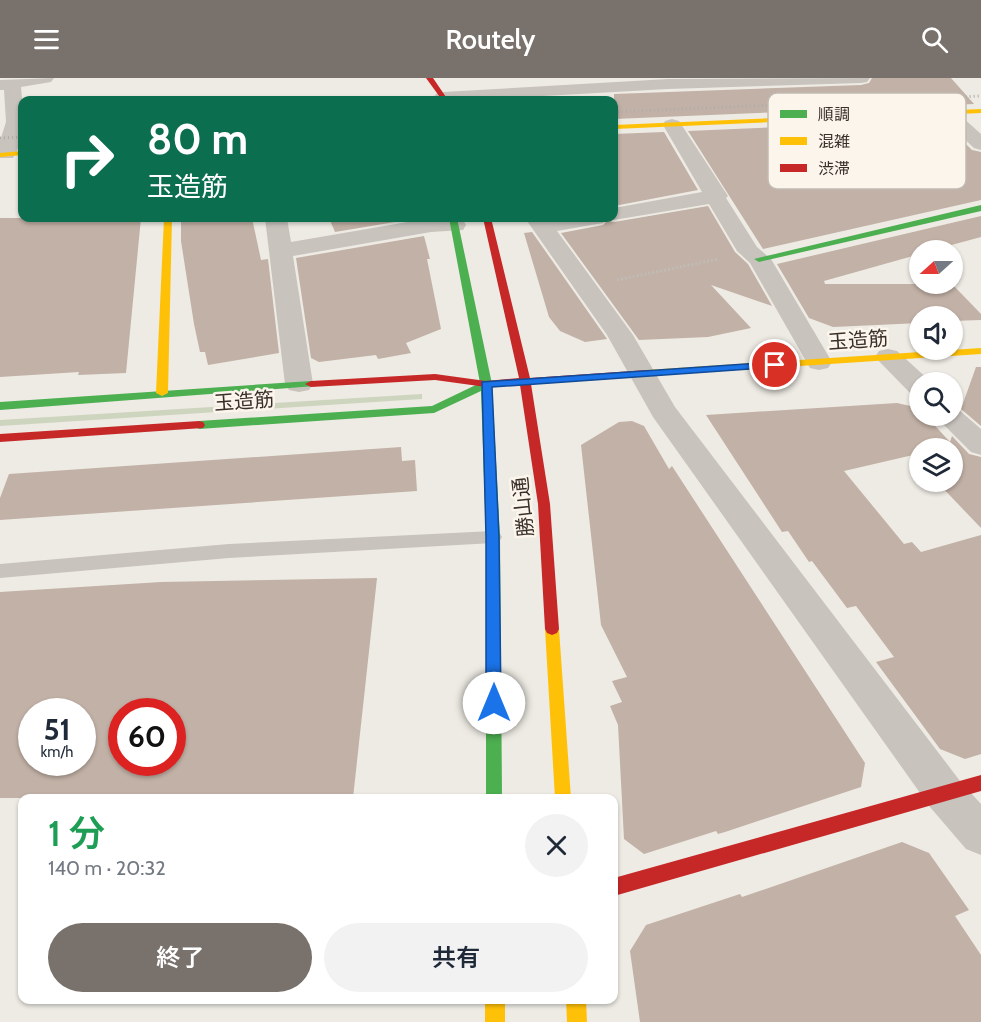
<!DOCTYPE html>
<html lang="ja">
<meta charset="utf-8">
<style>
body{margin:0;font-family:Cabin,"Noto Sans JP",sans-serif;background:#f2f2f3;color:#1f2937;height:100vh;display:flex;flex-direction:column;font-size:22px;white-space:nowrap}
*{box-sizing:border-box;margin:0}
p{font-size:20px;color:#747a83}
.icon{flex:none;width:33px;height:33px;fill:none;stroke:currentColor;stroke-width:2;stroke-linecap:round;stroke-linejoin:round}
.map{position:relative;flex:1;overflow:hidden}
.drawer{position:absolute;left:18px;top:716px;width:600px;height:210px;display:flex;flex-direction:column;background:#fff;border-radius:12px;box-shadow:0 2px 4px #0004}
.drawer>*{flex:none}
.guide{position:absolute;left:18px;top:18px;width:600px;height:126px;border-radius:12px;box-shadow:0 2px 4px #0004;background:#0b6e4f;color:#fff;overflow:hidden}
.needle{width:39px;rotate:249deg}
.buttons{position:absolute;left:909px;top:162px;display:grid;gap:12px}
.buttons a{display:grid;place-items:center;width:54px;height:54px;border-radius:50%;background:#fff;box-shadow:0 2px 4px #0004;font-size:30px}
.speed{position:absolute;left:18px;top:620px;display:flex;gap:12px;font-size:30px;font-weight:700;text-align:center}
.speed>*{display:grid;place-content:center;width:78px;height:78px;border-radius:50%;background:#fff;box-shadow:0 2px 4px #0004;line-height:1}
.speed small{font-size:15px;font-weight:400}
.speed .limit{border:9px solid #d22;background:#fff;color:#111}
.pin{position:absolute;display:grid;place-items:center;width:51px;height:51px;color:#fff;margin:-26px;border:3px solid #fff;border-radius:50%;box-shadow:0 2px 6px #0007}
.me{position:absolute;width:66px;margin:-33px;rotate:0deg;stroke-linejoin:round;filter:drop-shadow(0 0 4px #0008)}
.turn{display:flex;align-items:center;gap:21px;height:126px;padding:0 30px;font-size:27px}
.turn .icon{width:78px;height:78px;stroke-width:2.5}
.turn b{display:block;font-size:42px;line-height:51px}
.round{display:grid;place-items:center;flex:none;width:63px;height:63px;border-radius:32px;background:#f2f2f3}
.head{display:flex;align-items:center;justify-content:space-between;height:102px;padding:0 30px}
h1{font-size:36px;font-weight:600;line-height:45px;color:#1e9e55}
.action{display:flex;gap:12px;margin-top:auto;padding:12px 30px}
.action a{flex:1;height:69px;border-radius:36px;background:#79716b;color:#fff;font-size:24px;font-weight:600;line-height:69px;text-align:center}
.action a+a{background:#f2f2f3;color:#1f2937}
header{display:flex;justify-content:space-between;align-items:center;height:78px;padding:0 30px;background:#79716b;color:#fff;font-size:27px;font-weight:600}
.map>svg:first-child{display:block}
</style>
<header><svg class="icon" aria-label="menu" viewBox="0 0 24 24"><path d="M4 6h16M4 12h16M4 18h16"/></svg>Routely<svg class="icon" aria-label="search" viewBox="0 0 24 24"><circle cx="10" cy="10" r="6"/><path d="M15 15l6 6"/></svg></header>
<div class="map">
<svg width="981" height="944" viewBox="0 0 981 944">
<rect width="100%" height="100%" fill="#eeebe4"/>
<path fill="#ced5be" d="M 422,316 L 422,321 L 0,348 L 0,342 Z"/>
<path fill="#c2b1a6" fill-rule="evenodd" d="M 872,0 L 951,0 L 974,26 L 614,41 L 614,16 L 861,7 L 869,5 Z
M 941,42 L 972,72 L 981,74 L 981,122 L 763,171 L 688,53 Z
M 664,54 L 698,112 L 614,128 L 614,56 Z
M 708,128 L 735,174 L 748,186 L 772,228 L 711,207 L 751,250 L 708,259 L 639,262 L 561,155 L 603,147 L 607,143 L 614,144 Z
M 981,138 L 981,159 L 933,172 L 920,172 L 920,176 L 824,203 L 825,206 L 952,206 L 981,236 L 981,242 L 952,243 L 952,238 L 920,238 L 920,245 L 833,249 L 809,240 L 777,186 Z
M 0,140 L 141,140 L 126,295 L 78,297 L 79,294 L 0,299 Z
M 181,140 L 252,140 L 261,182 L 268,181 L 279,275 L 208,287 L 205,274 L 200,274 L 194,246 L 181,163 Z
M 329,140 L 406,140 L 407,142 L 335,154 Z
M 532,154 L 605,258 L 607,261 L 585,264 L 560,253 L 549,239 L 524,155 Z
M 424,158 L 430,181 L 427,181 L 441,251 L 406,265 L 411,275 L 378,281 L 376,277 L 319,284 L 311,280 L 296,180 Z
M 976,289 L 981,289 L 981,348 L 961,331 Z
M 897,325 L 919,330 L 920,338 L 926,338 L 950,364 L 952,358 L 969,376 L 981,379 L 981,450 L 937,404 L 952,404 L 952,370 L 920,370 L 920,385 L 913,377 L 844,393 L 904,466 L 912,464 L 921,474 L 981,457 L 981,676 L 965,681 L 940,671 L 876,584 L 894,579 L 856,528 L 847,530 L 812,483 L 809,484 L 788,453 L 782,454 L 706,337 Z
M 632,343 L 644,348 L 669,391 L 672,388 L 865,685 L 861,709 L 725,754 L 718,756 L 716,753 L 644,776 L 624,761 L 618,647 L 610,628 L 622,624 L 612,603 L 627,599 L 601,547 L 581,367 L 619,344 Z
M 401,369 L 402,383 L 415,382 L 417,413 L 0,442 L 0,420 L 9,396 Z
M 377,500 L 353,720 L 0,720 L 0,514 L 161,504 ZM 32,633 L 82,633 L 82,684 L 32,684 ZM 122,633 L 172,633 L 172,684 L 122,684 Z
M 902,764 L 929,775 L 969,832 L 955,838 L 981,877 L 981,944 L 640,944 L 630,873 L 646,847 L 740,816 L 742,819 Z"/>
<g fill="none" stroke-linecap="round" stroke-linejoin="round">
<path stroke="#c1bbb5" stroke-width="3" stroke-dasharray="2 2" stroke-linecap="butt" d="M 617,202 L 719,181"/>
<path fill="#c8c3bd" fill-rule="evenodd" d="M 493,453 L 499,454 L 502,459 L 499,464 L 493,465 L 229,480 L 0,500 L 0,486 L 229,466 Z"/>
<path fill="#c8c3bd" fill-rule="evenodd" d="M 54,0 L 51,4 L 21,9 C 23,31 26,61 13,80 L 0,80 L 0,63 L 6,44 L 4,12 L 0,12 L 0,2 Z
M 870,0 L 867,4 L 861,5 L 668,11 L 474,22 L 437,22 L 434,19 L 437,15 L 443,14 L 668,1 Z
M 946,29 L 952,30 L 981,56 L 981,72 L 974,70 L 940,38 L 937,34 L 940,30 Z
M 672,41 L 679,43 L 728,118 L 726,120 L 757,169 L 771,181 L 832,284 L 828,290 L 819,292 L 810,290 L 750,185 L 737,173 L 709,126 L 614,142 L 606,140 L 614,140 L 614,130 L 702,114 L 663,47 L 665,43 Z
M 265,140 L 287,140 L 291,164 L 431,140 L 463,142 L 466,147 L 463,152 L 431,154 L 293,178 L 313,306 L 309,312 L 299,314 L 289,312 L 285,306 Z
M 525,140 L 606,140 L 603,145 L 557,153 L 633,257 L 675,329 L 960,703 L 981,726 L 981,777 L 966,771 L 930,729 L 653,339 L 607,257 Z
M 888,271 L 897,273 L 930,303 L 920,304 L 920,317 L 910,315 L 875,279 L 879,273 Z
M 952,330 L 959,332 L 981,351 L 981,377 L 971,374 L 935,338 L 952,338 Z"/>
<path fill="#4caf50" fill-rule="evenodd" d="M 981,127 L 981,133 L 759,184 L 754,181 Z
M 449,140 L 457,140 L 492,306 L 500,459 L 502,720 L 486,720 L 486,459 L 481,313 L 434,335 L 199,351 L 193,347 L 199,343 L 432,328 L 480,305 Z
M 311,303 L 317,306 L 315,308 L 0,332 L 0,324 Z"/>
<path fill="#ffc107" fill-rule="evenodd" d="M 981,31 L 981,35 L 614,51 L 614,47 Z
M 22,73 L 22,77 L 0,79 L 0,75 Z
M 164,140 L 172,140 L 168,315 L 162,318 L 156,315 Z
M 981,270 L 981,276 L 647,298 L 641,295 L 647,292 Z
M 552,545 L 557,547 L 559,551 L 571,720 L 555,720 L 545,551 L 547,547 Z
M 485,921 L 505,921 L 505,944 L 485,944 Z
M 566,921 L 586,921 L 587,944 L 567,944 Z"/>
<path fill="#c62828" fill-rule="evenodd" d="M 426,0 L 433,0 L 448,22 L 442,22 Z
M 483,140 L 491,140 L 530,300 L 647,292 L 653,295 L 647,298 L 531,306 L 550,426 L 559,551 L 557,555 L 552,557 L 547,555 L 545,551 L 538,426 L 520,307 L 486,309 L 435,302 L 311,309 L 305,306 L 311,303 L 435,296 L 486,303 L 519,300 Z
M 199,343 L 203,344 L 205,347 L 203,350 L 0,364 L 0,356 Z
M 981,697 L 981,713 L 614,818 L 614,800 Z"/>
<path stroke="#b0aca7" stroke-width="3" stroke-dasharray="1 3" stroke-linecap="butt" d="M 614,34 L 981,18
M 0,60 L 22,59"/>
</g>
<path fill="#1a73e8" stroke="#114b97" stroke-width="1.5" d="M 775,284 L 779,285 L 779,289 L 492,309 L 499,459 L 501,625 L 499,630 L 494,632 L 488,630 L 486,625 L 486,459 L 482,304 Z"/>
<g text-anchor="middle" stroke-width="5" stroke-linejoin="round" paint-order="stroke">
<g font-size="20" fill="#3a302a" stroke="#fbf5ec">
<text transform="translate(858 262) rotate(-4)" y="7">玉造筋</text>
<text transform="translate(244 323) rotate(-4)" y="7">玉造筋</text>
<text transform="translate(523 429) rotate(-96)" y="7">勝山通</text>
</g>
</g>
<rect x="768" y="15" width="198" height="96" rx="9" fill="#fbf5ec" stroke="#c1bab2" stroke-width="1.5"/>
<rect x="780" y="32" width="27" height="8" fill="#4caf50"/>
<rect x="780" y="59" width="27" height="8" fill="#ffc107"/>
<rect x="780" y="86" width="27" height="8" fill="#c62828"/>
<g font-size="16" fill="#3a302a">
<text x="818" y="42">順調</text>
<text x="818" y="69">混雑</text>
<text x="818" y="96">渋滞</text>
</g>
</svg>
<div class="buttons">
<a><svg class="needle" viewBox="-14 -14 28 28"><path d="M0-13l5 13h-10z" fill="#e53935"/><path d="M0 13l5-13h-10z" fill="#747a83"/></svg></a>
<a><svg class="icon" aria-label="sound" viewBox="0 0 24 24"><path d="M4 9h4l5-4v14l-5-4H4zM17 9q2 3 0 6"/></svg></a>
<a><svg class="icon" aria-label="search" viewBox="0 0 24 24"><circle cx="10" cy="10" r="6"/><path d="M15 15l6 6"/></svg></a>
<a><svg class="icon" aria-label="layers" viewBox="0 0 24 24"><path d="M12 4l9 5-9 5-9-5zM3 14l9 5 9-5"/></svg></a>
</div>
<div class="speed"><div>51<small>km/h</small></div><div class="limit">60</div></div>
<div class="pin" style="left:775px;top:287px;background:#d93025"><svg class="icon" aria-label="arrive" viewBox="0 0 24 24"><path d="M6 21V4h12l-3 4 3 4H6"/></svg></div>
<svg class="me" style="left:494px;top:625px" viewBox="-20 -20 40 40"><circle r="19" fill="#fff"/><path d="M0-13L10 11 0 6-10 11z" fill="#1a73e8"/></svg>
<div class="guide">
<div class="turn"><svg class="icon" aria-label="right" viewBox="0 0 24 24"><path d="M7 20v-9h11M14 6l5 5-5 5"/></svg><div><b>80 m</b>玉造筋</div></div>
</div>
<section class="drawer">
<div class="head"><div><h1>1 分</h1><p>140 m · 20:32</p></div><a class="round"><svg class="icon" aria-label="close" viewBox="0 0 24 24"><path d="M6 6l12 12M18 6L6 18"/></svg></a></div>
<div class="action"><a>終了</a><a>共有</a></div>
</section>
</div>
